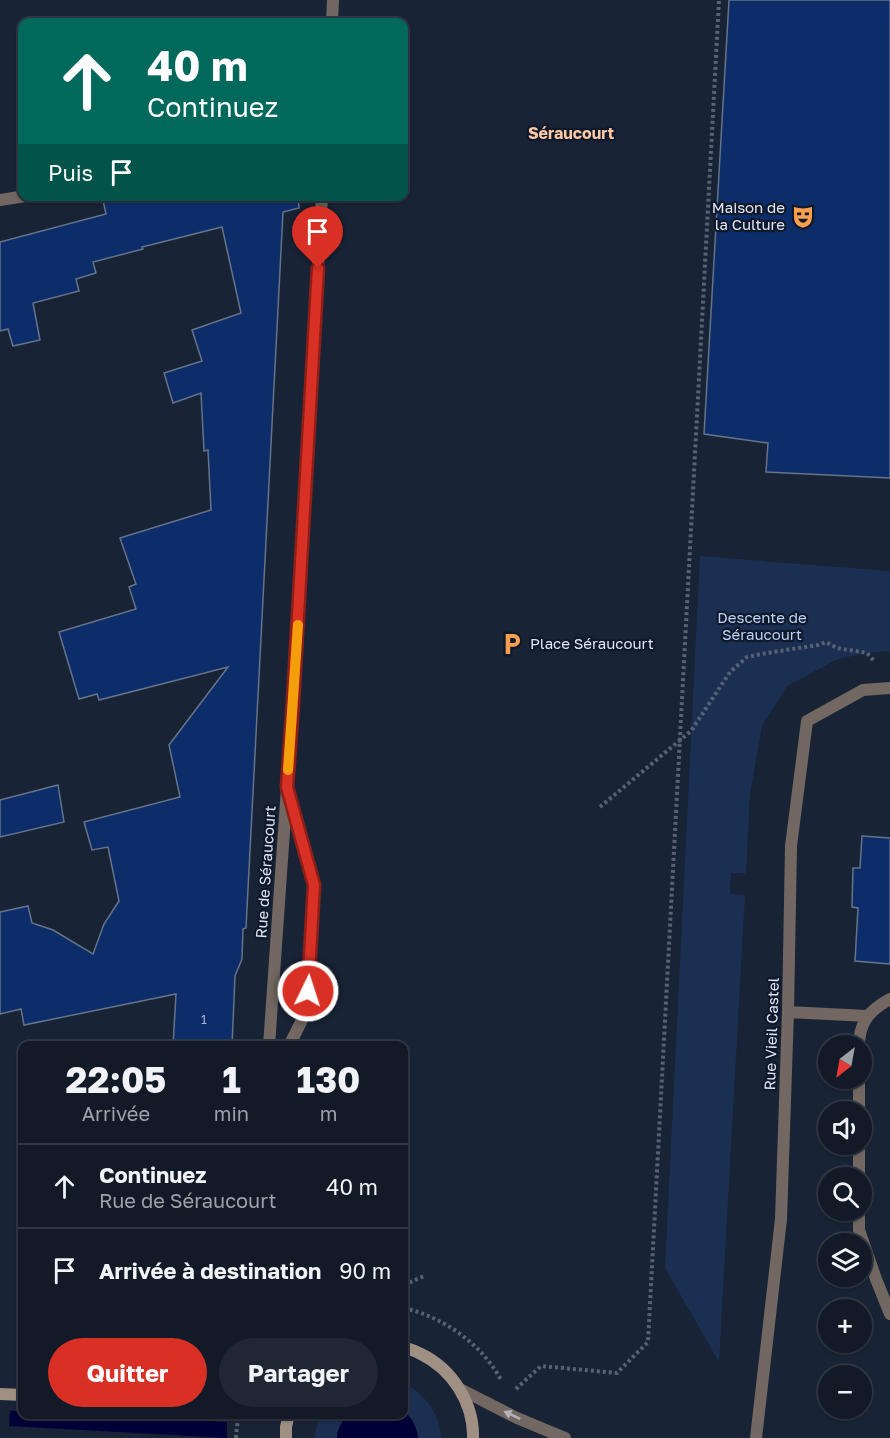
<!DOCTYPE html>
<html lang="fr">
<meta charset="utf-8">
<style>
body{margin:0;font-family:"Golos Text",sans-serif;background:#1f2734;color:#f1f3f6;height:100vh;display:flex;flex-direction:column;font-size:22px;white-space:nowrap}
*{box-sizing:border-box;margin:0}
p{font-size:20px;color:#9ca1a8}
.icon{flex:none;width:33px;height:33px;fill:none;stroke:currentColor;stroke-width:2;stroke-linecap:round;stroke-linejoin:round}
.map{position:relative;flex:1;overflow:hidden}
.drawer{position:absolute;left:18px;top:1041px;width:390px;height:378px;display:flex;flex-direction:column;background:#121a28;border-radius:12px;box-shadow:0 2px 4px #0004,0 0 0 2px #313845}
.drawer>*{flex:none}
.guide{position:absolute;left:18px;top:18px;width:390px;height:183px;border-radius:12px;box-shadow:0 2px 4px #0004,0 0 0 2px #313845;background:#00695c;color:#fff;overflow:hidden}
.needle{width:39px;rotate:211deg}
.buttons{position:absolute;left:818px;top:1035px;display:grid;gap:12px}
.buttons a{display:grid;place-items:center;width:54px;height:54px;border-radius:50%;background:#121a28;box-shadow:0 2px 4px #0004,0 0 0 2px #313845;font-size:30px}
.pin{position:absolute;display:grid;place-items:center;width:51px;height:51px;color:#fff;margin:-62px -26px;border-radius:50% 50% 50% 0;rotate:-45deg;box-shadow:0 0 6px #0007}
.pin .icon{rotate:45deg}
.me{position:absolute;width:66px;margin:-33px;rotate:4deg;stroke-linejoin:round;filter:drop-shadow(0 0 4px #0008)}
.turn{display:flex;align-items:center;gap:21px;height:126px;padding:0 30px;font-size:27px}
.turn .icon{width:78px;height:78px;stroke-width:2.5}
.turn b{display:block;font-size:42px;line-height:51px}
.then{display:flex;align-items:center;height:57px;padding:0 30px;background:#0003;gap:12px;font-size:22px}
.eta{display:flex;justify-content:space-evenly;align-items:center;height:102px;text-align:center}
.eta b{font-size:36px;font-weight:700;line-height:42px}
.cta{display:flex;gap:12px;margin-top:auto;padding:12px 30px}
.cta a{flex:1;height:69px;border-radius:36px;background:#d93025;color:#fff;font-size:24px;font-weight:700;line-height:69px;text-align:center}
.cta a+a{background:#1f2734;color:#f1f3f6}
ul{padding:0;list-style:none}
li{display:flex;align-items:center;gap:18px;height:84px;padding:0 30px;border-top:2px solid #313845}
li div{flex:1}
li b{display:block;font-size:22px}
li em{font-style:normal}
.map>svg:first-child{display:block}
</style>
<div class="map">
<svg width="890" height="1438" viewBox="0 0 890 1438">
<rect width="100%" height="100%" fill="#182335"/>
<path fill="#1b2f53" d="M 700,556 L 890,571 L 890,651 L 867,653 L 838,659 L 787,686 L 762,726 L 750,794 L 746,873 L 731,873 L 730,894 L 745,895 L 719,1362 L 665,1268 Z
M 404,1383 C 424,1393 441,1415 441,1438 L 418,1438 C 417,1427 412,1418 404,1411 Z
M 320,1415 L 348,1415 C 342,1421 337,1429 337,1438 L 314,1438 Z"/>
<path fill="#000038" d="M 10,1411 L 22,1411 L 22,1414 L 80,1415 L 227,1422 L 227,1438 L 9,1426 Z
M 404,1411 C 412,1418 417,1427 418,1438 L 337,1438 C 337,1429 342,1421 348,1415 L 404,1414 Z"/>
<path fill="#0c2d6a" stroke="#667389" stroke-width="1.5" d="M 729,0 L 890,0 L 890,478 L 766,472 L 768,443 L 704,434 Z
M 102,196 L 298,196 L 299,208 L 283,212 L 246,928 L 243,929 L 242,959 L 235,976 L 232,1046 L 173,1046 L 176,994 L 24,1025 L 21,1009 L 0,1014 L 0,912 L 28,906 L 32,923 L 53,930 L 93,954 L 104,924 L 119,901 L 108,847 L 92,850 L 84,822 L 180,797 L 169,745 L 228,667 L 99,700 L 97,694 L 79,699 L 59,632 L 136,609 L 129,587 L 136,584 L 120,538 L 211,510 L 208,450 L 204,451 L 201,393 L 173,403 L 164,373 L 202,361 L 192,330 L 241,313 L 222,227 L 142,247 L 143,249 L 93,262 L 96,273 L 76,279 L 79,291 L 33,303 L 40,340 L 13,346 L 8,329 L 0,331 L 0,242 L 106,214 Z
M 58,785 L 64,822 L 0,837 L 0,800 Z
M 862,836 L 890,838 L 890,964 L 855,961 L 858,908 L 852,907 L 853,868 L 860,868 Z"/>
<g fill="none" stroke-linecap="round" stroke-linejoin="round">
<path stroke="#586272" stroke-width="4" stroke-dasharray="3 3" stroke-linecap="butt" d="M 600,807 L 691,731 L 730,672 L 747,657 L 767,653 L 818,645 L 826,642 L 837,648 L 867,653 L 875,662
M 404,1285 L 424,1276
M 404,1308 C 443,1317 482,1344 501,1380
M 516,1389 L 541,1366 L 617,1373 L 648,1342 L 719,0
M 236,1438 L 237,1426 L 240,1414"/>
<path stroke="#726861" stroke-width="12" d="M 287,788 L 314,885 L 306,1012 L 289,1046
M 460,1389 L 517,1418 L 565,1438"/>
<path stroke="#726861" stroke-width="12" d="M 332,22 L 333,0
M 0,200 L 25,196
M 788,1012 L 867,1016
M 269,1046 L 293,702 L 322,196
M 859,1046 C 859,1022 870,1010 890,999
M 859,1112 L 859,1078
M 859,1178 L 859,1144
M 859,1210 L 859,1230 L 876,1279 L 890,1314
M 756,1438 L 781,1219 L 788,1012 L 791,846 L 807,721 L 863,690 L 890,688"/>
<path stroke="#a09084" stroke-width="12" d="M 404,1347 C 409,1349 416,1351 421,1354 C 452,1369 474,1403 473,1438
M 0,1394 L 22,1395
M 286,1438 L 286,1427 L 289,1414"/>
</g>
<defs><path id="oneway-solid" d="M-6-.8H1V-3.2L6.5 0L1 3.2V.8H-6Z" transform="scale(1.5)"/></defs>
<use fill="#b3b4b9" href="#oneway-solid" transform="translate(512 1415) rotate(-155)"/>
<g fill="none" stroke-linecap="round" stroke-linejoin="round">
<g stroke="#8d1f18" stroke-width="15">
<path id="route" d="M 308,991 L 314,885 L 287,787 L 293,702 L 318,268"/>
</g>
<use href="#route" stroke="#d93025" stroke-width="10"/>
<path stroke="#f59e0b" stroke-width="10" d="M 288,770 L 298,625"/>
</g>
<defs>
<g id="theatre-bare" transform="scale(1.8)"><path d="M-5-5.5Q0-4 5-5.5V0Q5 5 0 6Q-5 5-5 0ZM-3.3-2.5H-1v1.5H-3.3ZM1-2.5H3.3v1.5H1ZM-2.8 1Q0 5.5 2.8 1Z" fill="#fa9f4f" stroke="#0f192b" stroke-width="2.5" paint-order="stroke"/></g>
<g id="parking-bare" transform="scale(1.8)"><path d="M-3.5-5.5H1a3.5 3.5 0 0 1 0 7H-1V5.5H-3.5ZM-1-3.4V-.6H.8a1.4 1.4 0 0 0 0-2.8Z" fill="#fa9f4f" stroke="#0f192b" stroke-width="2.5" paint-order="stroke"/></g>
</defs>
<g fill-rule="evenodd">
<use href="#theatre-bare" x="803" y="217"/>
<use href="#parking-bare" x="512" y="644"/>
</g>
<g text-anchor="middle" stroke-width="4.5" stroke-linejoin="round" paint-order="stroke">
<g font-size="12" fill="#aab8d1">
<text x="204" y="1024">1</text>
</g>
<g font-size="15" fill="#dfe6f3" stroke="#0f192b" text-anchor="end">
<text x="785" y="213">Maison de<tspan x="785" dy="17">la Culture</tspan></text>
<text x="530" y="649" text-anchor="start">Place Séraucourt</text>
</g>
<g font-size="15" fill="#bdd2f7" stroke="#0f192b">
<text x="762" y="623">Descente de<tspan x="762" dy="17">Séraucourt</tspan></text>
</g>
<g font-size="15" fill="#dfe6f3" stroke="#0f192b">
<text transform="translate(266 872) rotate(-86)" y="5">Rue de Séraucourt</text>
<text transform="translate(772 1034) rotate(-88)" y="5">Rue Vieil Castel</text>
</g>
<g font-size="16" font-weight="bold" fill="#ffcaa2" stroke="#0f192b">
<text x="571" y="139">Séraucourt</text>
</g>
</g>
</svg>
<div class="buttons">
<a><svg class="needle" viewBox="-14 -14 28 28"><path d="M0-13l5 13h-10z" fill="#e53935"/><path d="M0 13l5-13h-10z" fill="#9ca1a8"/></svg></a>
<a><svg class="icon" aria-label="sound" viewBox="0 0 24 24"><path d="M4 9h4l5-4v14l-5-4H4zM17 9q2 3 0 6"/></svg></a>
<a><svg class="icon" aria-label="search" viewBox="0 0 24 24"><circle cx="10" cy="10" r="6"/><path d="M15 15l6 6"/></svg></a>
<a><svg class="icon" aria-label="layers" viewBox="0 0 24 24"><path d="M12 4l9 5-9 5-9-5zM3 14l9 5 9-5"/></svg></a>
<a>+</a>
<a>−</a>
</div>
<div class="pin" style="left:318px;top:268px;background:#d93025"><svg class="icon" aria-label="arrive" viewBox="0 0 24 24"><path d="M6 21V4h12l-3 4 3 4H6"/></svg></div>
<svg class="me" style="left:308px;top:991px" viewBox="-20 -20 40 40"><circle r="17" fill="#d93025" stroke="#fff" stroke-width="3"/><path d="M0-11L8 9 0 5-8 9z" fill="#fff"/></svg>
<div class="guide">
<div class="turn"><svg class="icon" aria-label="ahead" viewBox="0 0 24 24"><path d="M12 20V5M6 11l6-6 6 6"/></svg><div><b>40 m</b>Continuez</div></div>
<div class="then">Puis<svg class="icon" aria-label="arrive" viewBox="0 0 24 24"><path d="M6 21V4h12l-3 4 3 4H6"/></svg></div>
</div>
<section class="drawer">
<div class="eta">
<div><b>22:05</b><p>Arrivée</p></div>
<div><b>1</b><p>min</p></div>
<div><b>130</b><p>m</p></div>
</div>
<ul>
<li><svg class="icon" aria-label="ahead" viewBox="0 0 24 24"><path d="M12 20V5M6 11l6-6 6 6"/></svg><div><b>Continuez</b><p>Rue de Séraucourt</p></div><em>40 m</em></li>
<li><svg class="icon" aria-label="arrive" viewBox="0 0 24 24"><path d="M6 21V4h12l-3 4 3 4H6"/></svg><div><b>Arrivée à destination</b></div><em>90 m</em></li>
</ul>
<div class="cta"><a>Quitter</a><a>Partager</a></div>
</section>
</div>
